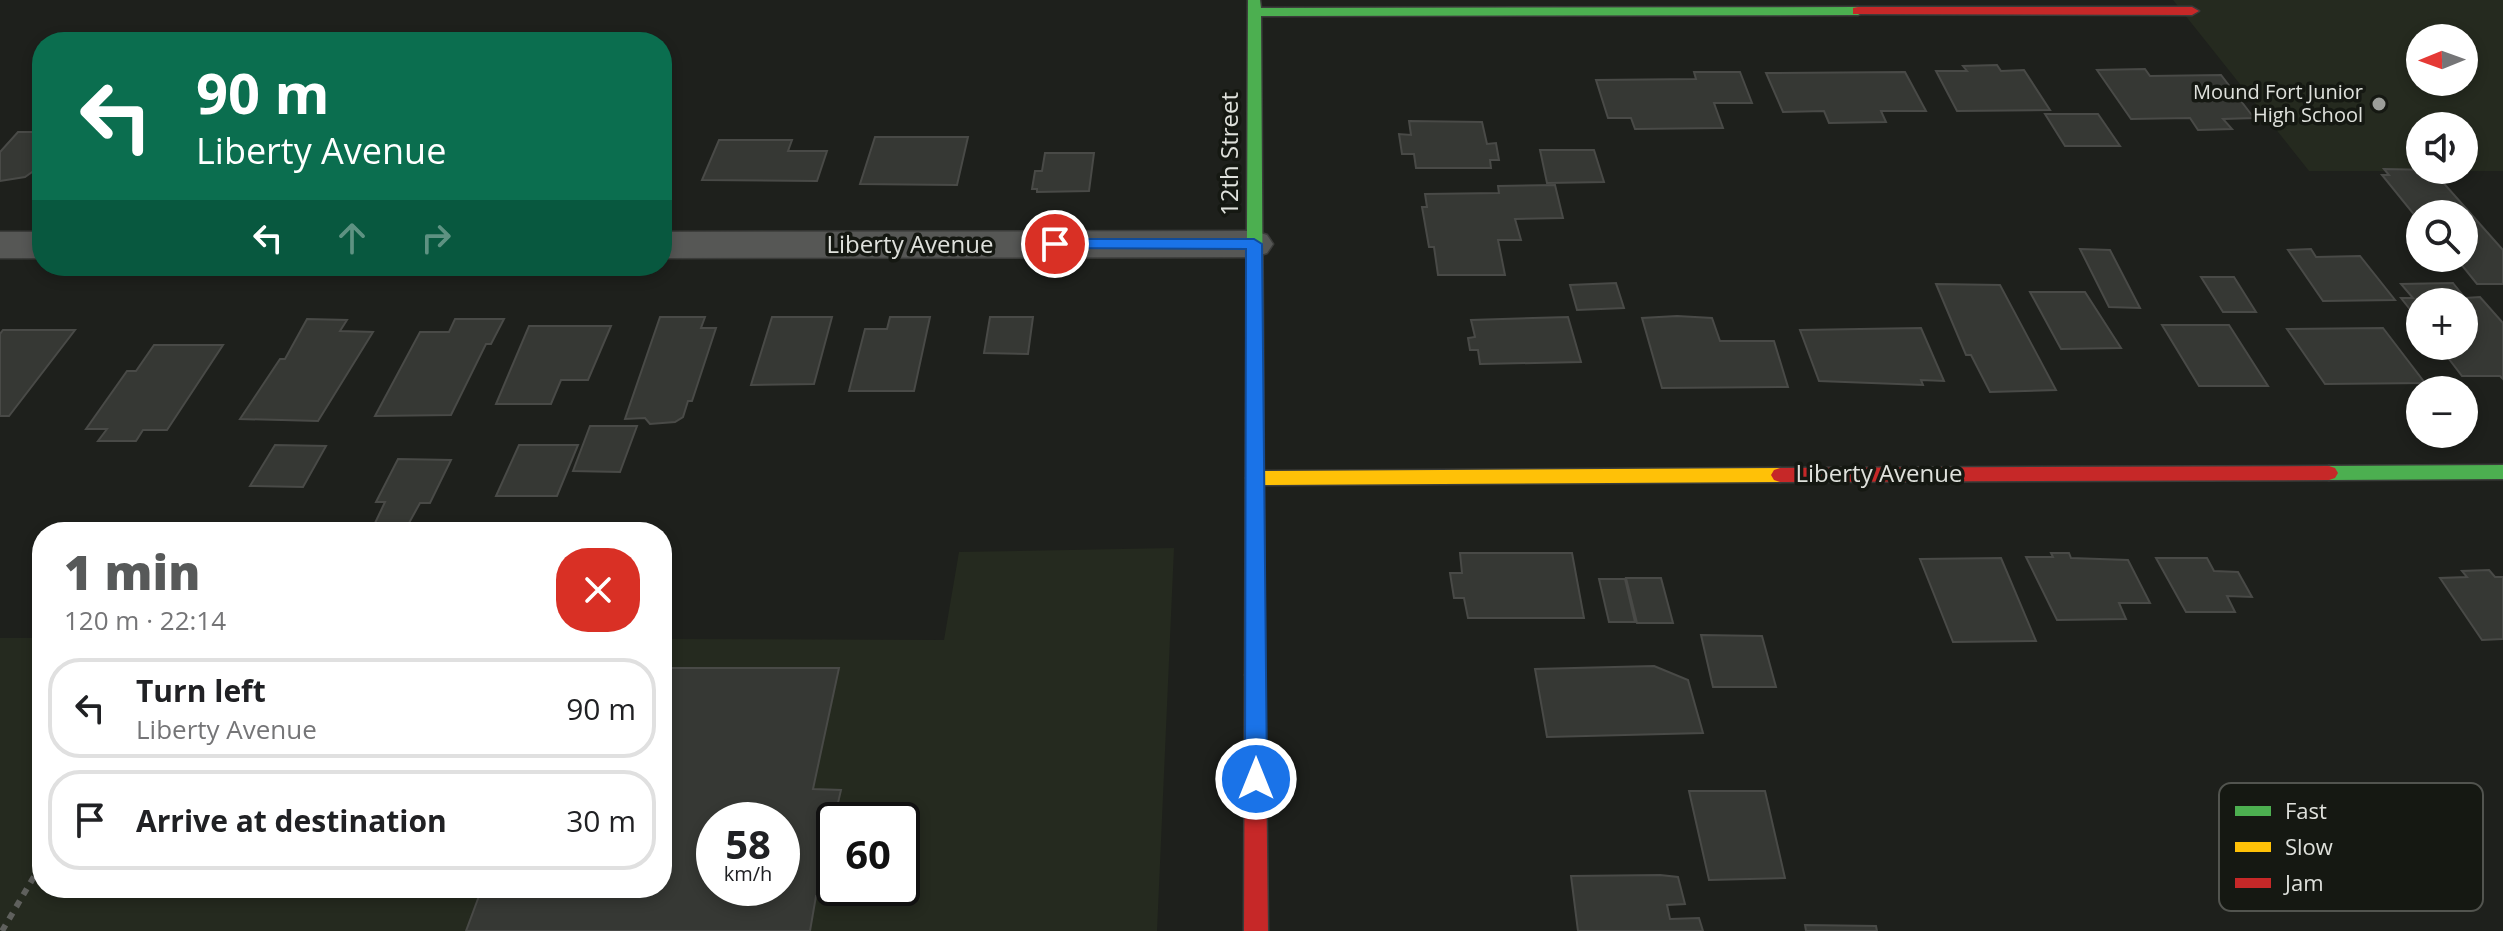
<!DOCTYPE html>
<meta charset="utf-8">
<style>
body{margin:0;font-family:"Open Sans",sans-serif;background:#f6f6f6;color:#202124;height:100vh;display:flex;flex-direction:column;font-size:30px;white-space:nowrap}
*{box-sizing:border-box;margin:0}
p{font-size:26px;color:#757577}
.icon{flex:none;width:44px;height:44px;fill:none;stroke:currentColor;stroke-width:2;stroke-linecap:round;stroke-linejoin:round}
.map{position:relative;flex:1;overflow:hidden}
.sheet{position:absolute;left:32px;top:522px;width:640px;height:376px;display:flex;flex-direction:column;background:#fff;border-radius:32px;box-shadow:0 4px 12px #0003}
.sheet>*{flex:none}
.top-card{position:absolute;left:32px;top:32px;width:640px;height:244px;border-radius:32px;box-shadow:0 4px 12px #0003;background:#0b6e4f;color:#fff;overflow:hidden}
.needle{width:52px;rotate:269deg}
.tools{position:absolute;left:2406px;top:24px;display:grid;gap:16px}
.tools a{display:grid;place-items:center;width:72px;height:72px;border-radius:50%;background:#fff;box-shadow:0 4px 12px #0003;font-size:40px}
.speed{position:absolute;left:696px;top:802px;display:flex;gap:16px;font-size:40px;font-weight:700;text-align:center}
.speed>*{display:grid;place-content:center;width:104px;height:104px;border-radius:50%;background:#fff;box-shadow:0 4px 12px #0003;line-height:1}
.speed small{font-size:20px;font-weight:400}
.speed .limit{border:4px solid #111;border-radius:12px;background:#fff;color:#111}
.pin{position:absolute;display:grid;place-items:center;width:68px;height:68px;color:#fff;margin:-34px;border:4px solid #fff;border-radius:50%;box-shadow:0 2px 8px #0007}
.me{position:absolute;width:88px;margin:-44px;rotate:0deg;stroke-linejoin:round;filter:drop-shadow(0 0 6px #0008)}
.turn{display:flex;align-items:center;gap:28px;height:168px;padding:0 32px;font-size:36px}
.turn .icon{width:104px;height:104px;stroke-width:2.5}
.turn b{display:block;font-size:56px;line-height:68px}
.lanes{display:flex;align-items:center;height:76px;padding:0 32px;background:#0003;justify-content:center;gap:40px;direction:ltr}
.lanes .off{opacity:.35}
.round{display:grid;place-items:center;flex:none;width:84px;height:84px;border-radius:32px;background:#f6f6f6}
.headline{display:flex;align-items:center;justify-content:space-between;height:136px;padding:0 32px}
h1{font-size:48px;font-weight:800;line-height:60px;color:#575959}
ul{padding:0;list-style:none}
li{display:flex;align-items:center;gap:24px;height:100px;margin:0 16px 12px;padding:0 16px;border:4px solid #e0e0e0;border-radius:32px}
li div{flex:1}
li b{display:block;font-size:30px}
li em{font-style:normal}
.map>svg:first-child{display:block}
</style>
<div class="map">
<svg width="2503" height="931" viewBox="0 0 2503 931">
<rect width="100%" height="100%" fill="#1e201c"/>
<path fill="#252a1f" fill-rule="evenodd" d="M 2173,0 L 2503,0 L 2503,171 L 2309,171 ZM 2420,38 L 2464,38 L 2464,82 L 2420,82 ZM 2420,126 L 2464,126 L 2464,170 L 2420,170 Z
M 1174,548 L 1157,931 L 0,931 L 0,638 L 42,638 L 42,888 L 662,888 L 662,639 L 944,640 L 959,552 ZM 714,820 L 782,820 L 782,888 L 714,888 ZM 834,820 L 902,820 L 902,888 L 834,888 Z"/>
<path fill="#363834" stroke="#494a47" stroke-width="2" fill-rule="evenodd" d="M 1997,65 L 2001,71 L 2024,70 L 2050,110 L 1957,111 L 1936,71 L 1967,71 L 1963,66 Z
M 2145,69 L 2150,76 L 2221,75 L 2254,118 L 2223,119 L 2232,129 L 2198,130 L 2190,118 L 2131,119 L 2097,70 Z
M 1694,72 L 1740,72 L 1752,103 L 1714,103 L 1723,128 L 1635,129 L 1631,118 L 1608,118 L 1596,80 L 1696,79 Z
M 1905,72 L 1926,111 L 1881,111 L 1886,122 L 1829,123 L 1824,111 L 1783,112 L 1766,73 Z
M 2045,114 L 2098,114 L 2120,146 L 2065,146 Z
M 1409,121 L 1482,122 L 1487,144 L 1496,143 L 1499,160 L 1490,160 L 1491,168 L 1416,168 L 1414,154 L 1402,154 L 1399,134 L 1411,135 Z
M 18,132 L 42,132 L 42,165 L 25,177 L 0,181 L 0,152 Z
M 875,137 L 968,137 L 957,185 L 860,184 Z
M 719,140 L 792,140 L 788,151 L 827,151 L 817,181 L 702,180 Z
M 1540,150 L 1594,150 L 1604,182 L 1547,183 Z
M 1045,153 L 1094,153 L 1089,191 L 1037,192 L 1037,189 L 1032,189 L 1035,171 L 1042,171 Z
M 2384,169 L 2432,170 L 2503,250 L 2503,284 L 2477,284 L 2456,258 L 2464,258 L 2464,214 L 2420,214 L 2420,222 L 2382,175 L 2389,175 Z
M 1555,185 L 1563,218 L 1515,219 L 1521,240 L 1498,240 L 1505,275 L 1438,275 L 1434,247 L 1429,247 L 1422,207 L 1427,207 L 1425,194 L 1499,193 L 1498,186 Z
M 2080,249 L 2110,250 L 2140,308 L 2109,307 Z
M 2311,249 L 2316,257 L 2360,256 L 2395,300 L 2323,301 L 2288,250 Z
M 2201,277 L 2234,277 L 2256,312 L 2223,312 Z
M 1616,283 L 1624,308 L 1577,310 L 1570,285 Z
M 2453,283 L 2465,298 L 2480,297 L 2503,323 L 2503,379 L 2500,376 L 2462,376 L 2439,346 L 2464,346 L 2464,302 L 2420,302 L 2420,322 L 2401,298 L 2413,298 L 2401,284 Z
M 1936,284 L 2000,285 L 2056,390 L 1990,392 L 1971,355 L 1966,355 Z
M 2030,292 L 2085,292 L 2121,348 L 2061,349 Z
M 1677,316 L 1712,318 L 1720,341 L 1774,341 L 1788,387 L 1662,388 L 1642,318 Z
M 660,317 L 705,317 L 701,328 L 716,328 L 692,401 L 688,401 L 683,417 L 675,422 L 650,424 L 645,418 L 625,419 Z
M 772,317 L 832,317 L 814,384 L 751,385 Z
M 890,317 L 930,317 L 914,391 L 849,391 L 865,329 L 887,329 Z
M 990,317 L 1033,317 L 1028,354 L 984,353 Z
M 1568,317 L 1581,362 L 1480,364 L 1478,350 L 1470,350 L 1468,338 L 1475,337 L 1471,320 Z
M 307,319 L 347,320 L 340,331 L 373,332 L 318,421 L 240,419 L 280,359 L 285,359 Z
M 455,319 L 504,319 L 491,344 L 486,344 L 451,415 L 375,416 L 420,332 L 449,332 Z
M 2162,325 L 2229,325 L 2268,386 L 2199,386 Z
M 529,326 L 611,326 L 588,380 L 561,380 L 551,404 L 496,404 Z
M 1921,328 L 1944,381 L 1921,380 L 1923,385 L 1819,381 L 1800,330 Z
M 2383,328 L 2425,383 L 2325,384 L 2287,329 Z
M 3,330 L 75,330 L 9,416 L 0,416 L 0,334 Z
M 154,345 L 223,345 L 167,430 L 143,430 L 136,441 L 98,441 L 107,429 L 86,429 L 127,371 L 136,371 Z
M 590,426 L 637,426 L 620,472 L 573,471 Z
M 275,445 L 326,446 L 303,487 L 250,486 Z
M 519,445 L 578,445 L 557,496 L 496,496 Z
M 398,459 L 451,460 L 430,503 L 420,503 L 409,523 L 375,523 L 385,502 L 376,502 Z
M 1460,553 L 1572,553 L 1584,618 L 1468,618 L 1464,598 L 1454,598 L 1450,573 L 1462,573 Z
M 2051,553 L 2069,553 L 2071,558 L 2128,560 L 2150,603 L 2119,603 L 2126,619 L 2057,620 L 2026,557 L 2053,557 Z
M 2001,558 L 2036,641 L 1953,642 L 1920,559 Z
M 2156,558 L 2207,558 L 2214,571 L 2238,572 L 2252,597 L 2227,596 L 2235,612 L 2186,612 Z
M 2489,570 L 2495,577 L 2503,577 L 2503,639 L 2482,640 L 2440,578 L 2467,577 L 2462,571 Z
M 1626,578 L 1661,578 L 1673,623 L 1637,623 Z
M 1599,579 L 1625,579 L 1635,622 L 1609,622 Z
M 1701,635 L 1762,636 L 1776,687 L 1713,687 Z
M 1654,666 L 1688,680 L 1703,733 L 1547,737 L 1535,669 Z
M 662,668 L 839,668 L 813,789 L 841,790 L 833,824 L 834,875 L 829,897 L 816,896 L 810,931 L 466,931 L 482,888 L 662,888 ZM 714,820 L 782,820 L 782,888 L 714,888 Z
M 1689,791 L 1765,791 L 1785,878 L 1709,880 Z
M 1660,875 L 1678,877 L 1685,904 L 1667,905 L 1670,919 L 1699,918 L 1703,931 L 1578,931 L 1571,876 Z
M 1805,925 L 1876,926 L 1877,931 L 1806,931 Z"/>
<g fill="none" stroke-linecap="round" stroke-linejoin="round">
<g stroke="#3b3c3a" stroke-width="3">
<path id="street" d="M 1254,231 L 1267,235 L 1273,244 L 1267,253 L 1254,257 L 662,258 L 662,232 Z
M 0,232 L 42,232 L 42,258 L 0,258 Z"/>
</g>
<g stroke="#3b3c3a" stroke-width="3">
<path id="fast" d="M 1248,0 L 1260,0 L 1261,8 L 1858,7 L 1865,11 L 1858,15 L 1261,16 L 1265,675 L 1262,681 L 1255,684 L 1248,681 L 1245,675 Z
M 2503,465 L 2503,479 L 2329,480 L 2323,478 L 2320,473 L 2323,468 L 2329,466 Z"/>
</g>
<g stroke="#3b3c3a" stroke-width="3">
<path id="slow" d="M 1780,468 L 1786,470 L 1789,475 L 1786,480 L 1780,482 L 1255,485 L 1249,483 L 1246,478 L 1249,473 L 1255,471 Z"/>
</g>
<g stroke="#3b3c3a" stroke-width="3">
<path id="jam" d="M 1858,7 L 2192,7 L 2199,11 L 2192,15 L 1853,14 L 1853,8 Z
M 2329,466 L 2335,468 L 2338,473 L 2335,478 L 2329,480 L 1780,482 L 1774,480 L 1771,475 L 1774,470 L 1780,468 Z
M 1255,666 L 1262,669 L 1265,675 L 1268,931 L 1244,931 L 1245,675 L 1248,669 Z"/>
</g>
<path stroke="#5f605d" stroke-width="6" stroke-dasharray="7 7" stroke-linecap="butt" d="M 2,931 L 42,863"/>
<use href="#street" fill="#565755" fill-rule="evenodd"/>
<use href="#fast" fill="#4caf50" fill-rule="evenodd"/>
<use href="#slow" fill="#ffc107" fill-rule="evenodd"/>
<use href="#jam" fill="#c62828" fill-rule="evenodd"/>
</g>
<path fill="#1a73e8" stroke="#114b97" stroke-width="2" d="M 1055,239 L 1254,239 L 1262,244 L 1267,779 L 1263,786 L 1256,788 L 1248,786 L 1245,779 L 1246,249 L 1049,248 L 1047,244 Z"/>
<circle fill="#9b9d99" stroke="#151812" stroke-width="3" cx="2379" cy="104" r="8"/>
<g text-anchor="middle" stroke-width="7" stroke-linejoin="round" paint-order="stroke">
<g font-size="20" fill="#dfe1dc" stroke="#151812" text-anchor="end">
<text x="2363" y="99">Mound Fort Junior<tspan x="2363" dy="23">High School</tspan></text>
</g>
<g font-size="24" fill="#dfe1dc" stroke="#151812">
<text transform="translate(1230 154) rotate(-90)" y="8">12th Street</text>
<text x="910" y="253">Liberty Avenue</text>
<text x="1879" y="482">Liberty Avenue</text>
</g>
</g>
<rect x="2219" y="783" width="264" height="128" rx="12" fill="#151812" stroke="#52544f" stroke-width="2"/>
<rect x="2235" y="806" width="36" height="10" fill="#4caf50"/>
<rect x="2235" y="842" width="36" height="10" fill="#ffc107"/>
<rect x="2235" y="878" width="36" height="10" fill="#c62828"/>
<g font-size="22" fill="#dfe1dc">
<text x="2285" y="819">Fast</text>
<text x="2285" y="855">Slow</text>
<text x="2285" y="891">Jam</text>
</g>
</svg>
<div class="tools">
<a><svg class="needle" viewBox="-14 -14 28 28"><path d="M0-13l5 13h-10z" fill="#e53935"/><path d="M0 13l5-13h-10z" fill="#757577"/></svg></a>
<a><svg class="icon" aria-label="sound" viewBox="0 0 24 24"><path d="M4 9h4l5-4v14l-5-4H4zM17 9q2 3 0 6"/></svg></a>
<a><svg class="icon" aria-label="search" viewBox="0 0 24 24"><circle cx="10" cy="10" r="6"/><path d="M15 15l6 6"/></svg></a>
<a>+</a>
<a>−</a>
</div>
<div class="speed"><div>58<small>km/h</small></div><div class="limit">60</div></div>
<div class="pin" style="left:1055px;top:244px;background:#d93025"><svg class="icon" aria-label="arrive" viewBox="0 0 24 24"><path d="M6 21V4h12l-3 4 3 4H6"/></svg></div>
<svg class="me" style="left:1256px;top:779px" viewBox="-20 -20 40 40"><circle r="17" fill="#1a73e8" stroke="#fff" stroke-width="3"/><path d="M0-11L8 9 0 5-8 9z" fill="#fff"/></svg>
<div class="top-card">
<div class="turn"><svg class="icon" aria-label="left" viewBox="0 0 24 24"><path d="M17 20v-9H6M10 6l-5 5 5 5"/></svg><div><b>90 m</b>Liberty Avenue</div></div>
<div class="lanes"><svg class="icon" aria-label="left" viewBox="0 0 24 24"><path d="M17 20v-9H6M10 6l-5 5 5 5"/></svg><svg class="icon off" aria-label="ahead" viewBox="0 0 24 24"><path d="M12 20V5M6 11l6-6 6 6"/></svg><svg class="icon off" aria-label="right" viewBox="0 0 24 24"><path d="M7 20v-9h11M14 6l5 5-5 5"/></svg></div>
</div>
<section class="sheet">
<div class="headline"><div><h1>1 min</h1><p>120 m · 22:14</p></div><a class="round" style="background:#d93025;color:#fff"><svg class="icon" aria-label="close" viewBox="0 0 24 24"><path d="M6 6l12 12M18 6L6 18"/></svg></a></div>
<ul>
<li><svg class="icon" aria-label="left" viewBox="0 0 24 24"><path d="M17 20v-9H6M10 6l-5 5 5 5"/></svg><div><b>Turn left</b><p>Liberty Avenue</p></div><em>90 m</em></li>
<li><svg class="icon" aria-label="arrive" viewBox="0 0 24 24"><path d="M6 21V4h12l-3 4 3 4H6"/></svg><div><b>Arrive at destination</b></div><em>30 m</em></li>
</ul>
</section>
</div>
